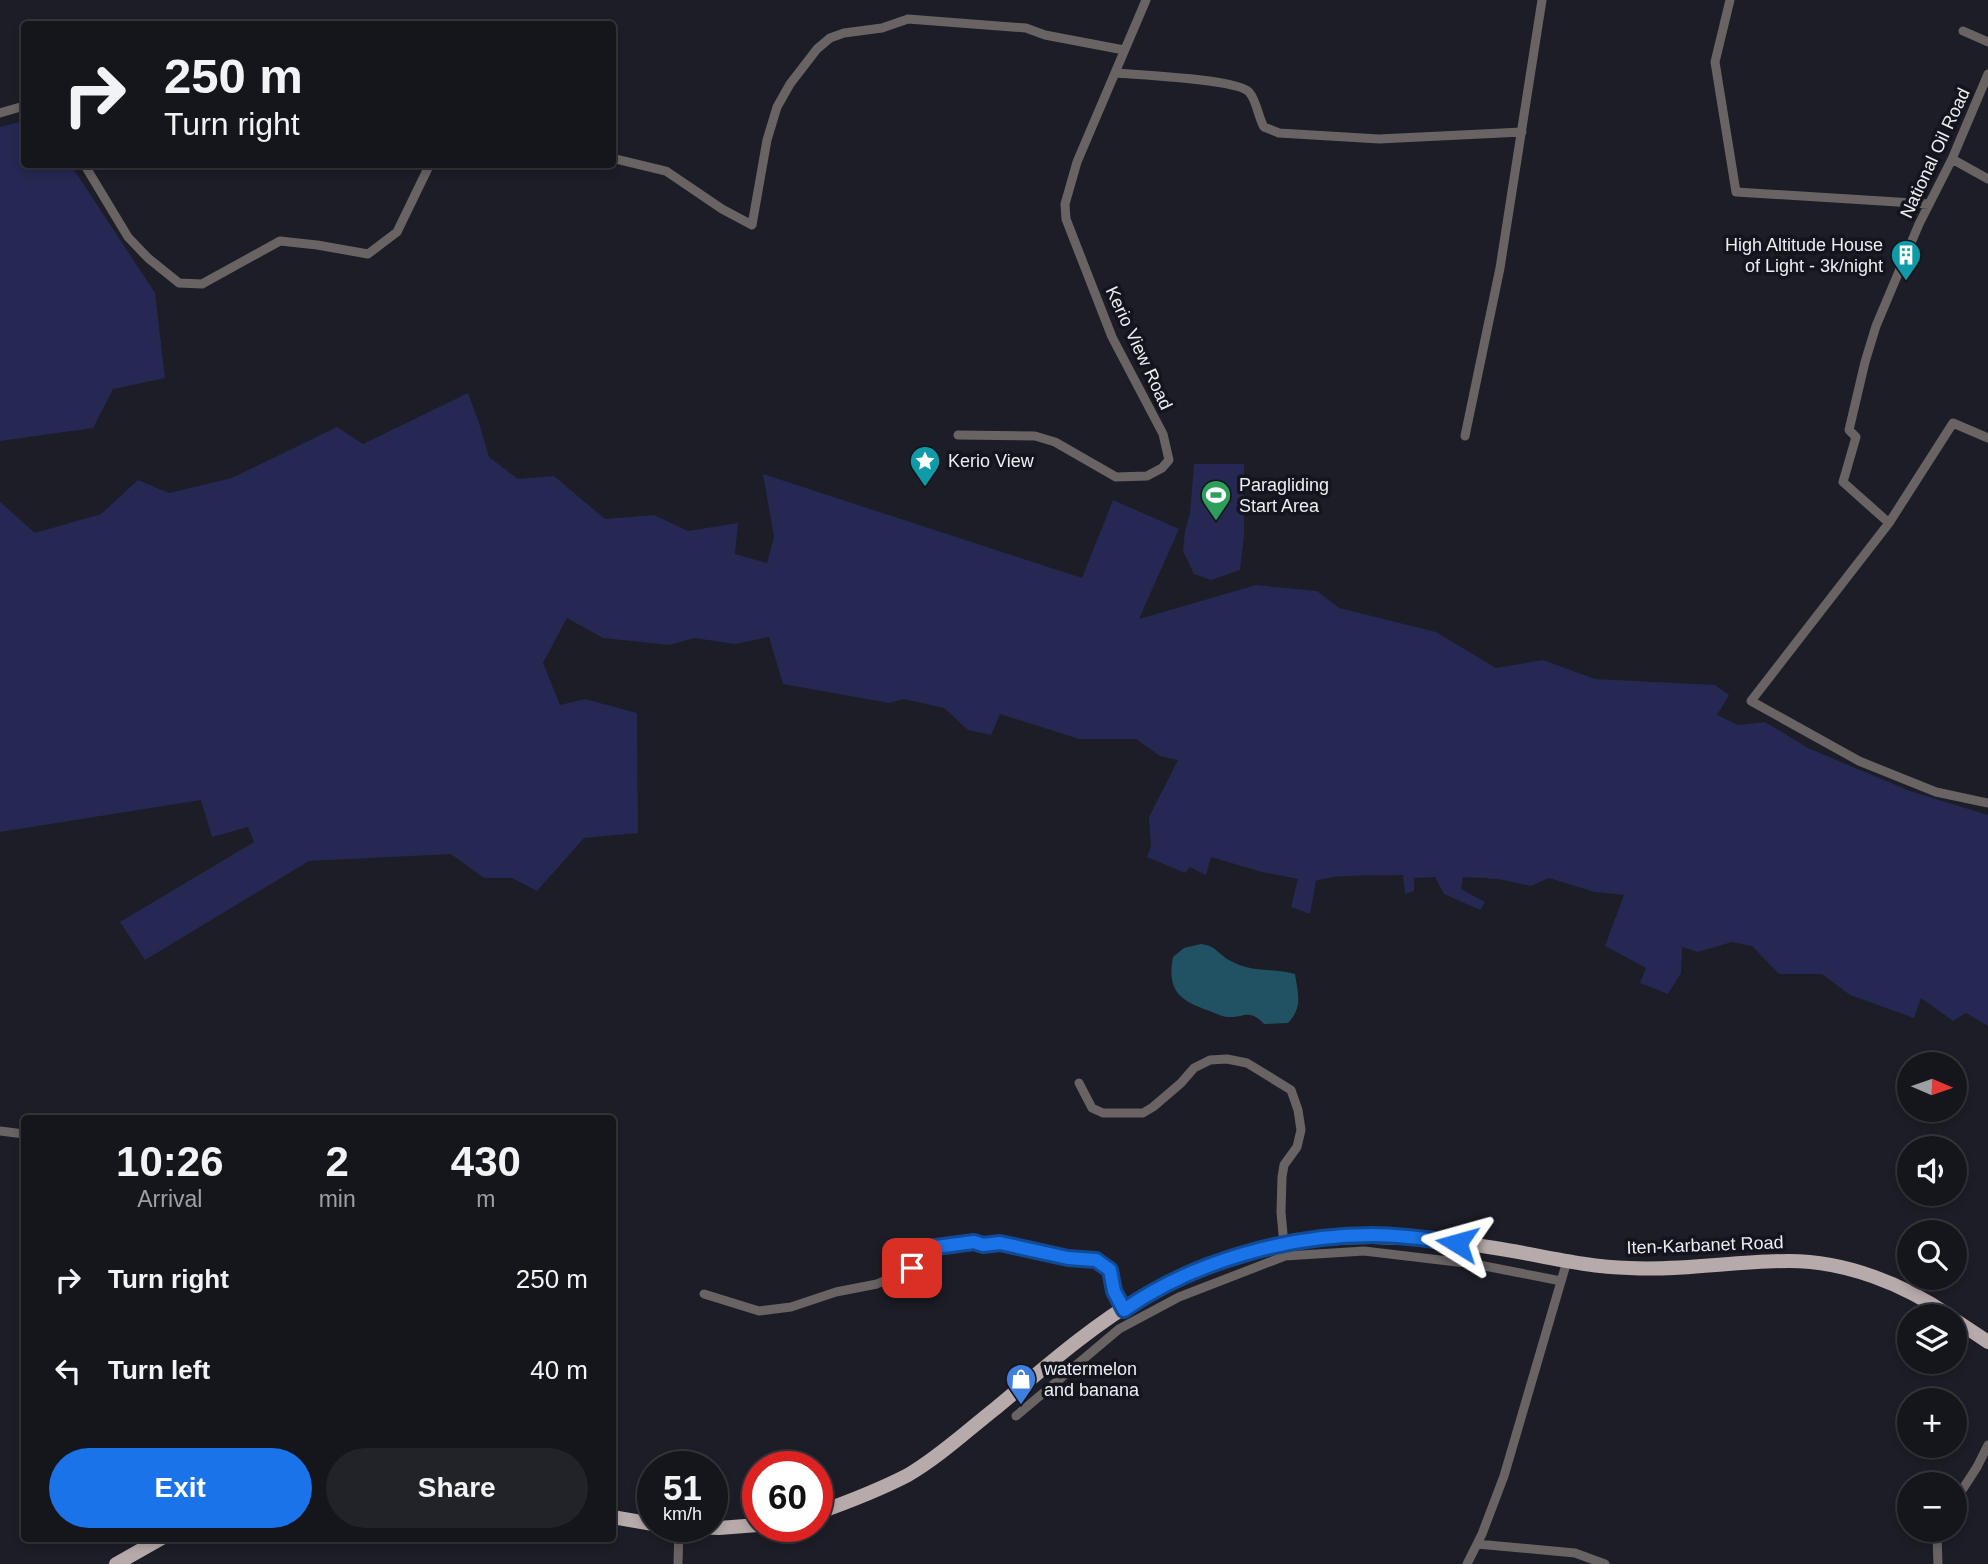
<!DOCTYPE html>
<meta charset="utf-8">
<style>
body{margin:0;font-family:Helvetica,sans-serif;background:#222329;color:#f1f3f6;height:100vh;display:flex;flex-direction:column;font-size:26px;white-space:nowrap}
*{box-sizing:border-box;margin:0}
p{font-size:23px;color:#9d9fa3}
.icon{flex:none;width:38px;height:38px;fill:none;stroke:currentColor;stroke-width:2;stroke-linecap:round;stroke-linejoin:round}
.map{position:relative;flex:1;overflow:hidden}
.side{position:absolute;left:21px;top:1115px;width:595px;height:427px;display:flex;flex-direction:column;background:#15161c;border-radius:7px;box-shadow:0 4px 10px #0003,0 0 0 2px #34353b}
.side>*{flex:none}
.hud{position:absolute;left:21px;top:21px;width:595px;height:147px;border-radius:7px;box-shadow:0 4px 10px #0003,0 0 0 2px #34353b;background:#15161c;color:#f1f3f6;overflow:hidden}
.needle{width:46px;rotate:92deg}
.buttons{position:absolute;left:1897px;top:1052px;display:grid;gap:14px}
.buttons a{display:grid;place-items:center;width:70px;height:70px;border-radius:50%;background:#15161c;box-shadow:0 4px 10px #0003,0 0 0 2px #34353b;font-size:35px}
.speed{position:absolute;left:637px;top:1451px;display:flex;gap:14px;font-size:35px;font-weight:700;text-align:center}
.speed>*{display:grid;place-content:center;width:91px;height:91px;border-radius:50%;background:#15161c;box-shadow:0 4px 10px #0003,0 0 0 2px #34353b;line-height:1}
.speed small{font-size:18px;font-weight:400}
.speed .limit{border:10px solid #d22;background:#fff;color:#111}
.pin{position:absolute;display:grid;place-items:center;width:60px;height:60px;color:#fff;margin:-30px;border-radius:14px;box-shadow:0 4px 10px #0006}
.me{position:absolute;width:77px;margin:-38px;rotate:278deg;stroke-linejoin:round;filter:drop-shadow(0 0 5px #0008)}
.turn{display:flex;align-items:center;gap:24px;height:147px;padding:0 28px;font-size:32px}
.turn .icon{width:91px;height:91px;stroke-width:2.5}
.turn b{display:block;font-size:49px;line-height:60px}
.eta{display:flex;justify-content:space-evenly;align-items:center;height:119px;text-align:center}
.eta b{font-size:42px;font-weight:600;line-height:49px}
.primary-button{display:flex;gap:14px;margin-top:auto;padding:14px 28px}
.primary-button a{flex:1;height:80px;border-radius:42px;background:#1a73e8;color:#fff;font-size:28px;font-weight:600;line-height:80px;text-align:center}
.primary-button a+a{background:#222329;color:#f1f3f6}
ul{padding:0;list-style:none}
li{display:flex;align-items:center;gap:21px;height:91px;padding:0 28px}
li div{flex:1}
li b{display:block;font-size:26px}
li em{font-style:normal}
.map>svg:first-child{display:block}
</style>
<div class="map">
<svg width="1988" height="1564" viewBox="0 0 1988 1564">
<rect width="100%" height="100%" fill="#1c1d26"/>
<path fill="#252852" d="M 24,121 L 24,164 L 71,165 L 155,293 L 165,378 L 113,389 L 93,428 L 0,441 L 0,127 Z
M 468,393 L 480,426 L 489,457 L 518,479 L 554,476 L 605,519 L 654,515 L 688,531 L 738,523 L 735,554 L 767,563 L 774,537 L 763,474 L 1082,578 L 1113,500 L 1179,529 L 1139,619 L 1256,585 L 1317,591 L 1339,608 L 1436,632 L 1496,668 L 1543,660 L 1595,679 L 1715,685 L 1729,695 L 1717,715 L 1738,725 L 1765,722 L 1808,748 L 1910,791 L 1988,815 L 1988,1026 L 1966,1013 L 1953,1021 L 1921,998 L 1914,1018 L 1850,995 L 1822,974 L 1779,974 L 1752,946 L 1732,942 L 1698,952 L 1682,947 L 1681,973 L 1668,994 L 1640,983 L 1646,968 L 1605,946 L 1624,895 L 1595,892 L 1549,878 L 1531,886 L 1498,879 L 1463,877 L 1461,889 L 1485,902 L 1480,910 L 1444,894 L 1435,877 L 1414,878 L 1414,891 L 1405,894 L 1403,875 C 1377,876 1339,873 1316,881 L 1310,914 L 1291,907 L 1298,879 L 1262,872 L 1211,857 L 1206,875 L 1190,867 L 1185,873 L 1147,857 L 1151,846 L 1149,817 L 1178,760 L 1160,756 L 1136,739 L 1079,739 L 1000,714 L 991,735 L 968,730 L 944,708 L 904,699 L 889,703 L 783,684 L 769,637 L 735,644 L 694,638 L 670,645 L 603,638 L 567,618 L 543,663 L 560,705 L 585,699 L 637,713 L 638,833 L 584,838 L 537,891 L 512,878 L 484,878 L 451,854 L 309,861 L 145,960 L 120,922 L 254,842 L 248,827 L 212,837 L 201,800 L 0,832 L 0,502 L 35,533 L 101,514 L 138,480 L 169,493 L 232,478 L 337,427 L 363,444 Z
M 1194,464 L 1244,464 L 1244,535 L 1240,570 L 1211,580 L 1194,574 L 1183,551 L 1185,531 L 1190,513 Z"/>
<path fill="#215263" d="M 1201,944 C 1216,946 1217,953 1229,960 C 1250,973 1273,968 1295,974 C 1298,994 1303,1007 1288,1023 L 1264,1024 C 1249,1008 1245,1018 1228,1017 C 1222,1017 1213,1012 1207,1010 C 1178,1000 1167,989 1173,957 L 1184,948 Z"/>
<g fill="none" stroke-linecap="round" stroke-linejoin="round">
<path stroke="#696363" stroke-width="9" d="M 1730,0 L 1715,62 L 1736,192 L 1929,204
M 1963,31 L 1988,42
M 1116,73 C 1138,75 1237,79 1249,92 C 1257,101 1258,117 1264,127 L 1279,133 L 1379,139 L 1522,132
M 0,113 L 24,106
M 612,158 L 666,171 L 722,209 L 752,225 L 767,140 L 777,107 L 790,84 L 817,49 L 830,38 L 844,33 L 882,28 L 908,19 L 1026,28 L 1045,35 L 1124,50
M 1952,159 L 1988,179
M 84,164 L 128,237 L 148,258 L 179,283 L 202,284 L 280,241 L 317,245 L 368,254 L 397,232 L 430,164
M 958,435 L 1035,436 L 1055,442 L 1116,477 L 1147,476 L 1162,468 L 1169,460 L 1163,434 L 1112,337 L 1066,219 L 1065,204 L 1077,162 L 1146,0
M 1465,436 L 1500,268 L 1542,0
M 1988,438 L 1953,423 L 1889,523 L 1751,701 L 1859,761 L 1936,792 L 1988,803
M 1889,523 L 1843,482 L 1856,437 L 1849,430 L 1865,362 L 1876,326 L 1919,224 L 1952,159 L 1988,74
M 0,1131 L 24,1134
M 1285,1256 L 1364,1251 L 1474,1264 L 1561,1281
M 704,1294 L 759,1311 L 791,1307 L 836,1292 L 877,1284 L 912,1268 L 936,1247 L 954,1243 L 974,1242 L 983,1245 L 1001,1243 L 1068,1258 L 1096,1260 L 1110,1270 L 1114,1291 L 1124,1310
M 1016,1416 L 1119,1329 L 1179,1297 L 1285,1256 L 1281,1212 L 1282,1177 L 1284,1165 L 1297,1147 L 1301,1130 L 1298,1110 L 1291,1090 L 1247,1063 L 1227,1059 L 1210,1060 L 1194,1068 L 1181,1083 L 1153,1107 L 1143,1113 L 1103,1113 L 1092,1108 L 1079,1083
M 1955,1501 L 1977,1467 L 1988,1445
M 1477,1544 L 1575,1553 L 1605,1564
M 678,1564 L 679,1527
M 1467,1564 L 1482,1534 L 1504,1476 L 1567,1261
M 1938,1564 L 1937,1536 L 1940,1530"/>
<path stroke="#b7aaaa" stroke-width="14" d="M 1955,1320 L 1988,1342
M 817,1513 C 848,1502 879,1490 908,1475 C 939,1457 968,1430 996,1408 C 1043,1369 1090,1327 1143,1296 C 1173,1279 1207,1267 1240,1256 C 1255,1252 1271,1245 1287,1243 C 1357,1233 1426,1236 1495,1248 C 1540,1255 1584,1267 1629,1268 C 1683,1271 1735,1261 1789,1261 C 1846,1261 1903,1284 1950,1316
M 612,1517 L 653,1524
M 668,1526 L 719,1528 L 758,1525
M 116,1564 L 162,1538"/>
</g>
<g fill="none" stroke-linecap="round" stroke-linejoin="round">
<g stroke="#114b97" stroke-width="18">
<path id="route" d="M 912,1268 L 936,1247 L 974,1242 L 983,1245 L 1000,1243 L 1068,1258 L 1096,1260 L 1110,1270 L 1114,1291 L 1124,1310 C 1192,1262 1288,1235 1372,1235 C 1400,1235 1429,1239 1457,1243"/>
</g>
<use href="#route" stroke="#1a73e8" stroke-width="12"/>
</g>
<defs>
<g id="building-pin" transform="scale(1.575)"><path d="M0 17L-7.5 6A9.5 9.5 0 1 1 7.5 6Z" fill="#0f9aa8" stroke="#13141c"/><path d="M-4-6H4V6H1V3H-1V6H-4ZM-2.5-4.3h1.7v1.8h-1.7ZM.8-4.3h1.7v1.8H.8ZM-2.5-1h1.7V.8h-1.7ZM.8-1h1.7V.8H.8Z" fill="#fff"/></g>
<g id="sight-pin" transform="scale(1.575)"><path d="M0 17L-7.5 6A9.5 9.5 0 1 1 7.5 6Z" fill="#0f9aa8" stroke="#13141c"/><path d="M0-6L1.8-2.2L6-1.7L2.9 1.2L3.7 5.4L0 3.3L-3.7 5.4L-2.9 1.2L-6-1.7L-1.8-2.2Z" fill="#fff"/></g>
<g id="stadium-pin" transform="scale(1.575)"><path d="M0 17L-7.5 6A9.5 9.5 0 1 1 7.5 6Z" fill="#2e9e5b" stroke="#13141c"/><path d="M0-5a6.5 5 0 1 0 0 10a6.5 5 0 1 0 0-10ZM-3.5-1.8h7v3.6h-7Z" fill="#fff"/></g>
<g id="shop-pin" transform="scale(1.575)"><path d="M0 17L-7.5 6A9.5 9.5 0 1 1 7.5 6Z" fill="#3f7fe0" stroke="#13141c"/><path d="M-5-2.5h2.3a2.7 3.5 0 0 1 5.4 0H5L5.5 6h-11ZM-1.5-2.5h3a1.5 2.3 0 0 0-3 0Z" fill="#fff"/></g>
</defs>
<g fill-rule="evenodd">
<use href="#building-pin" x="1906" y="255"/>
<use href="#sight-pin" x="925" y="461"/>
<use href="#stadium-pin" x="1216" y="495"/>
<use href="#shop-pin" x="1021" y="1379"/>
</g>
<g text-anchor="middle" stroke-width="7" stroke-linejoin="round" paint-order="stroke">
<g font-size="18" fill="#eceef4" stroke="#13141c">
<text transform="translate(1935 153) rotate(-65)" y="6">National Oil Road</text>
<text transform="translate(1139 348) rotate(65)" y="6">Kerio View Road</text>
<text transform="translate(1705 1245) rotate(-2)" y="6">Iten-Karbanet Road</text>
</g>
<g font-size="18" fill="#eceef4" stroke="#13141c" text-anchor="start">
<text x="1883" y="251" text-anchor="end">High Altitude House<tspan x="1883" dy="21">of Light - 3k/night</tspan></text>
<text x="948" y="467">Kerio View</text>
<text x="1239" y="491">Paragliding<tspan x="1239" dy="21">Start Area</tspan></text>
<text x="1044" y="1375">watermelon<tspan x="1044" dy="21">and banana</tspan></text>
</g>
</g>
</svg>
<div class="buttons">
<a><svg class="needle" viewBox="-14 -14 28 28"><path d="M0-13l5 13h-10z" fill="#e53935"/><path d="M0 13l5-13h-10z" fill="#9d9fa3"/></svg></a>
<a><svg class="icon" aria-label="sound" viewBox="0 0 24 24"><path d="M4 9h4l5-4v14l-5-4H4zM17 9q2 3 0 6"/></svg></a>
<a><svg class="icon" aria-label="search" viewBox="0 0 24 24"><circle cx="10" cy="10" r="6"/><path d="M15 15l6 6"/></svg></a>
<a><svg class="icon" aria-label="layers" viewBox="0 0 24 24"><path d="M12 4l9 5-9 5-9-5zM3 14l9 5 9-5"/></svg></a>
<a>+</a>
<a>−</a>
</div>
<div class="speed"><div>51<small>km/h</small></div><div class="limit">60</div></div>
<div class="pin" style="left:912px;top:1268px;background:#d93025"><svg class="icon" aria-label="arrive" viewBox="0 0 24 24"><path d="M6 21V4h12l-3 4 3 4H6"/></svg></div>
<svg class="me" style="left:1457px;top:1243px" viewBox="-20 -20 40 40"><path d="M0-17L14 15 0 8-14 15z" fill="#1a73e8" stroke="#fff" stroke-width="4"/></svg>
<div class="hud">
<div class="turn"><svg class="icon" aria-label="right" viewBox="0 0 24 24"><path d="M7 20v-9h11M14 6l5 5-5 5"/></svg><div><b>250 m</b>Turn right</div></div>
</div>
<section class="side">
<div class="eta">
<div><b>10:26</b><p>Arrival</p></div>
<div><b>2</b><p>min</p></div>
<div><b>430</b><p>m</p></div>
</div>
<ul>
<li><svg class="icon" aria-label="right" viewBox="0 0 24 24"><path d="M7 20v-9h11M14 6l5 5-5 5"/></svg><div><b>Turn right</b></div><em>250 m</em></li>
<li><svg class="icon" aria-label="left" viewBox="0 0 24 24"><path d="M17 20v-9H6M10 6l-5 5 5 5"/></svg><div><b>Turn left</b></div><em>40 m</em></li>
</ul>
<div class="primary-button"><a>Exit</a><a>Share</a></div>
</section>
</div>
